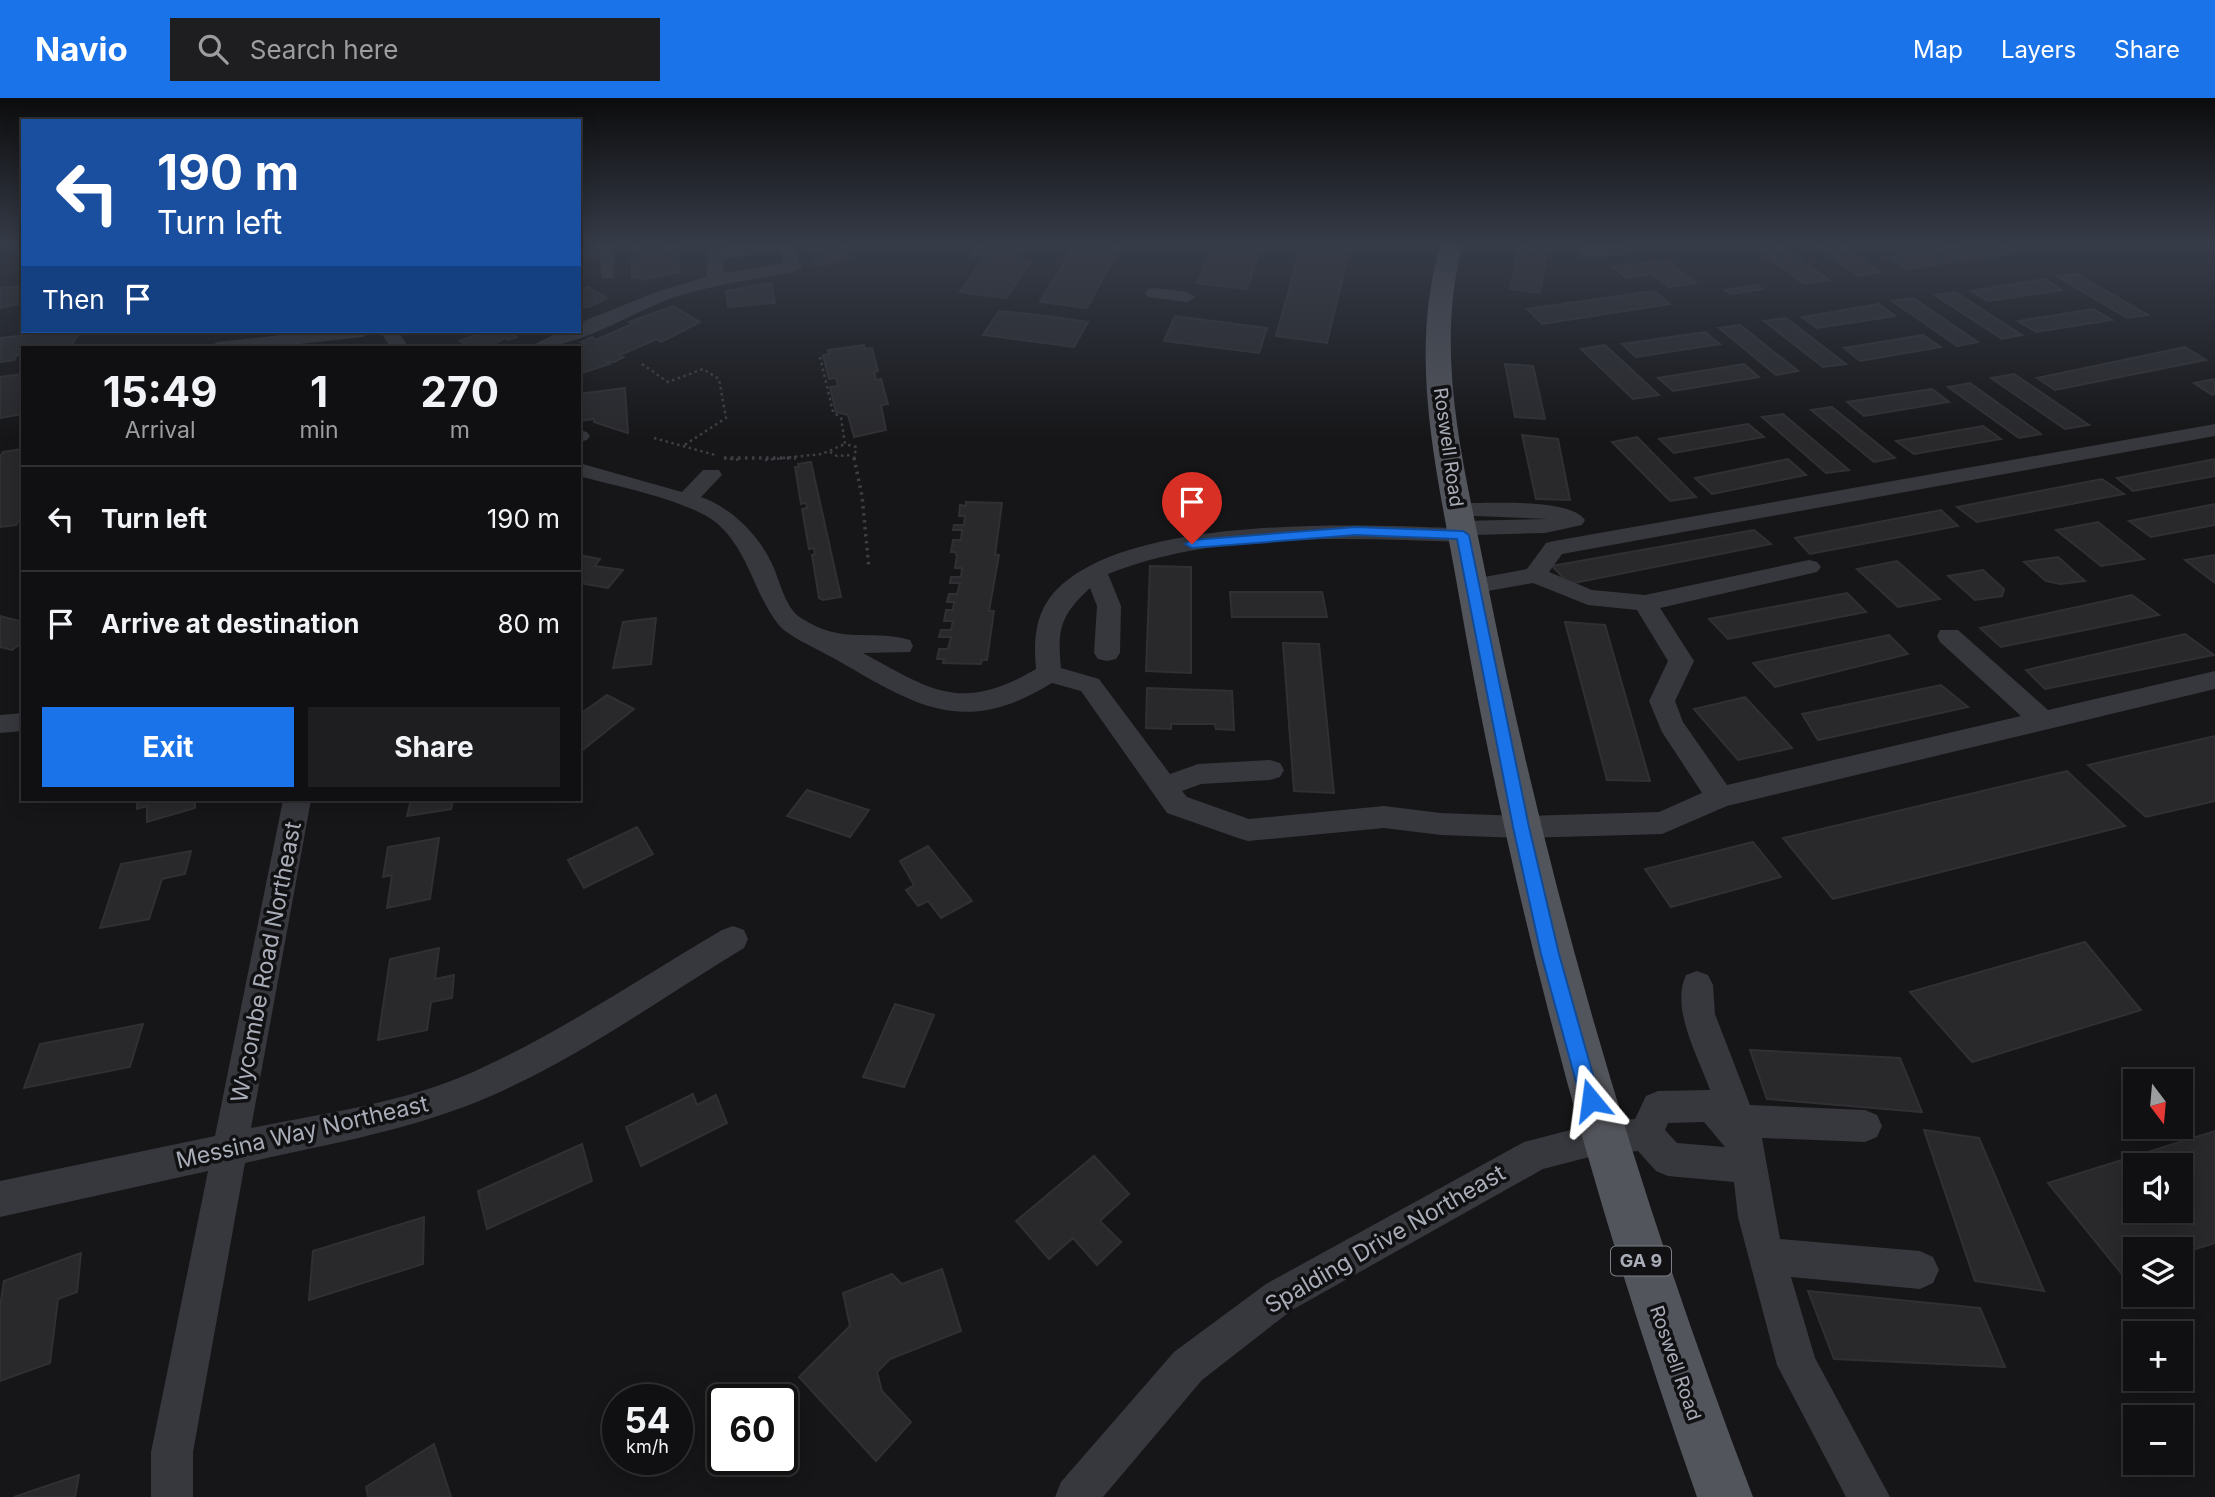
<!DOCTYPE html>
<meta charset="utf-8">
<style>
body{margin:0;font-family:Inter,sans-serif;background:#1e1e20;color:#f1f3f6;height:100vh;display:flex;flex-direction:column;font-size:26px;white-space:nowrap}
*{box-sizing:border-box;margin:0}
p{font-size:23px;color:#9c9d9f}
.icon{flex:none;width:38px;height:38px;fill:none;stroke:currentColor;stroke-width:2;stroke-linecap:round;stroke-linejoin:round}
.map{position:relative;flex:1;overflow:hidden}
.sheet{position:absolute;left:21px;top:248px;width:560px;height:455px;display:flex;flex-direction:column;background:#101012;border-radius:0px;box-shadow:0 4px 18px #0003,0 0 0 2px #303032}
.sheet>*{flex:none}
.hud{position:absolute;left:21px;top:21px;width:560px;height:214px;border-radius:0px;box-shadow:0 4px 18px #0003,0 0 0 2px #303032;background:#1a4fa0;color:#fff;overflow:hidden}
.needle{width:46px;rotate:164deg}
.controls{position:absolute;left:2123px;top:971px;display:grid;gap:14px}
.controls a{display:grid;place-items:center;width:70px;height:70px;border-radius:0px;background:#101012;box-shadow:0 4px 18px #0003,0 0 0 2px #303032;font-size:35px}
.speed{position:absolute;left:602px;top:1286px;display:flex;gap:14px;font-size:35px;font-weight:700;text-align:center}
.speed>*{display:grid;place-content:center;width:91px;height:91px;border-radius:50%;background:#101012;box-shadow:0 4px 18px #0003,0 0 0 2px #303032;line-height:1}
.speed small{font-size:18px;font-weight:400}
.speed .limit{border:4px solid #111;border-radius:10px;background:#fff;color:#111}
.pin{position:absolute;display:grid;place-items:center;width:60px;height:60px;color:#fff;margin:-72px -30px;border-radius:50% 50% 50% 0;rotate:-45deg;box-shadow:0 0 7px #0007}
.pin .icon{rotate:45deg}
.me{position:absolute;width:77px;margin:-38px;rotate:344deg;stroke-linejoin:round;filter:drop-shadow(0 0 5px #0008)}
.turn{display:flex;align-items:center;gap:24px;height:147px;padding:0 21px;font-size:32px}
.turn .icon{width:91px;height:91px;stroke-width:2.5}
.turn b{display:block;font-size:49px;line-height:60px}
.then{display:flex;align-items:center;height:66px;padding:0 21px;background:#0003;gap:14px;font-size:26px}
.eta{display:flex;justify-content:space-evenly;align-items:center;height:119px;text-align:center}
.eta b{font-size:42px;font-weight:700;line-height:49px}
.action{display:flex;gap:14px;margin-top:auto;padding:14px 21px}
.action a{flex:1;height:80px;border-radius:0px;background:#1a73e8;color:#fff;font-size:28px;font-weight:700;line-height:80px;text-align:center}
.action a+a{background:#1e1e20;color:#f1f3f6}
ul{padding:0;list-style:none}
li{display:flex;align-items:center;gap:21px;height:105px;padding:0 21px;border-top:2px solid #303032}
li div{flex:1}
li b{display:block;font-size:26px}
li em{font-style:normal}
header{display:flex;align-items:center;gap:42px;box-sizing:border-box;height:98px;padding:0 35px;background:#1a73e8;color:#fff}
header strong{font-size:33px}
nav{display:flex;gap:38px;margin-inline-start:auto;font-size:24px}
.search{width:490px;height:63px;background:#1e1e20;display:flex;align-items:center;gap:18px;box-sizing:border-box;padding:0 24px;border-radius:0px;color:#9c9d9f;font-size:26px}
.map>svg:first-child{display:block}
</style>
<header>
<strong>Navio</strong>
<div class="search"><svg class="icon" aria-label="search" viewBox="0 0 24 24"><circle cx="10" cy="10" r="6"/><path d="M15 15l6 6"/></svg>Search here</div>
<nav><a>Map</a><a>Layers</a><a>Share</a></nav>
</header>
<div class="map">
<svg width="2215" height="1399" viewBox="0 0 2215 1399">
<rect width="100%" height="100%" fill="#161618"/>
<path fill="#29292c" stroke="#303034" stroke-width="2" fill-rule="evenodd" d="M 633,145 L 677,145 L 678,150 L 672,150 L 672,156 L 678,155 L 679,174 L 640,182 L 639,179 L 632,180 L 632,161 L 639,160 L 639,154 L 634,154 Z
M 811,145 L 845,145 L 849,161 L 815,167 L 814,161 L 821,160 L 820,154 L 813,155 L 812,152 L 819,151 L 818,147 Z
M 981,145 L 1029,145 L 1018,162 L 1030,164 L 1006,200 L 960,194 L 985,159 L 972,157 Z
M 1076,145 L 1122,145 L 1087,210 L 1040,204 Z
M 1213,145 L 1262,145 L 1247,191 L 1197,185 Z
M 1302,145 L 1351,145 L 1327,245 L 1276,238 Z
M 1750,145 L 1778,145 L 1829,182 L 1804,186 Z
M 1811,145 L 1838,145 L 1881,174 L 1858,178 Z
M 1981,145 L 1998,145 L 2014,155 L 1906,171 L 1888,159 Z
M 1519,149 L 1547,153 L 1540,195 L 1510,191 Z
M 1666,162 L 1696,185 L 1668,189 L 1652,176 L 1626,180 L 1613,169 Z
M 2077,176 L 2148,217 L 2127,220 L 2056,178 Z
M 2045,181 L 2062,192 L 1988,203 L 1971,193 Z
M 771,185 L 775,205 L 728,209 L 726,193 Z
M 1757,187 L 1762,191 L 1731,196 L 1725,192 Z
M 23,188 L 23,205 L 0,210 L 0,190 Z
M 588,189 L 607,200 L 589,209 L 579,209 L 579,193 Z
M 1654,193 L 1670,206 L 1542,226 L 1527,211 Z
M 1955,194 L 2022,237 L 2002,241 L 1935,197 Z
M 1913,200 L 1978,244 L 1957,248 L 1892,203 Z
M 1879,206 L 1895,218 L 1817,230 L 1802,219 Z
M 673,208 L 700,224 L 661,244 L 657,241 L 620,257 L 624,259 L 614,264 L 607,264 L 610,266 L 579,276 L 579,250 L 567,250 L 585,246 L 581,244 L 592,239 L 596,242 L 632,226 L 629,224 Z
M 2093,211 L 2112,222 L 2036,234 L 2018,223 Z
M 999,213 L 1048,218 L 1088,224 L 1074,249 L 983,237 Z
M 1175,218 L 1267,230 L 1259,255 L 1164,243 Z
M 1786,220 L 1846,266 L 1823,269 L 1764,223 Z
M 1740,227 L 1798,273 L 1776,277 L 1719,230 Z
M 63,233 L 80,233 L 70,250 L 23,250 L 23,256 L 17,257 L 14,262 L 0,264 L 0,240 Z
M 485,233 L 522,233 L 513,237 L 517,239 L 508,242 L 505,240 L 487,250 L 471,250 L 460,243 Z
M 1705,234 L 1720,246 L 1636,259 L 1622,246 Z
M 1923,237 L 1941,249 L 1860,263 L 1844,250 Z
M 864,247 L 865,251 L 872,250 L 878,273 L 874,274 L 876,282 L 881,281 L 888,306 L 881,307 L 886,332 L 854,339 L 848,317 L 836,314 L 830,289 L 838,288 L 836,280 L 829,281 L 823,257 L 829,256 L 828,252 Z
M 1605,247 L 1659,297 L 1633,301 L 1581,251 Z
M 2185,249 L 2206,262 L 2055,292 L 2037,280 Z
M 1505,266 L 1533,268 L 1545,321 L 1515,319 Z
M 1744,266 L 1759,279 L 1673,293 L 1658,280 Z
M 23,276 L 23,316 L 0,320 L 0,279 Z
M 2014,276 L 2089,327 L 2065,331 L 1991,280 Z
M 2215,281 L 2215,296 L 2212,297 L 2194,285 Z
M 1970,285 L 2041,336 L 2019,340 L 1948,289 Z
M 625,290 L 628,335 L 594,324 L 594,321 L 579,323 L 579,296 Z
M 1932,291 L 1949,304 L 1864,318 L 1847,304 Z
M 1832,309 L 1895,360 L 1874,364 L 1811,312 Z
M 1783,316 L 1849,372 L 1826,375 L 1762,319 Z
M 1748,326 L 1764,339 L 1674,355 L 1659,341 Z
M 1983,328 L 2001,341 L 1914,356 L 1896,343 Z
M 1522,337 L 1558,341 L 1570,402 L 1536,401 Z
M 1637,339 L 1696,399 L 1670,403 L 1612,344 Z
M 23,351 L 23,415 L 16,427 L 0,429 L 0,359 L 3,354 Z
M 1788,361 L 1806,377 L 1712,396 L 1695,380 Z
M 2215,361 L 2215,378 L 2133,393 L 2117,380 Z
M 811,364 L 841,499 L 823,502 L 819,500 L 812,457 L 815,456 L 814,450 L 809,451 L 802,411 L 807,410 L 806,405 L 801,406 L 795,369 L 799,369 L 798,366 Z
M 2102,381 L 2124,396 L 1977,424 L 1957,409 Z
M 966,404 L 1002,405 L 995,457 L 999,457 L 989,513 L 994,513 L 987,562 L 982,562 L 981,566 L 943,565 L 944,561 L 937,561 L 939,551 L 948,551 L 951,539 L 939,539 L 941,532 L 951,532 L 953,523 L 944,523 L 946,512 L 953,512 L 954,504 L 947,504 L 949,496 L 957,496 L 960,485 L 950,485 L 951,479 L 961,479 L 962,470 L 955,470 L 957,458 L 955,454 L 951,454 L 953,442 L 961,442 L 962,432 L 953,432 L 954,427 L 964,427 L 965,418 L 959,418 L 960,407 L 966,408 Z
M 2215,406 L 2215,427 L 2151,439 L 2129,423 Z
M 1941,412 L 1958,428 L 1810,456 L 1795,440 Z
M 2098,424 L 2144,461 L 2101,468 L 2056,432 Z
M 1754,432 L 1771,446 L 1569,486 L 1552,468 Z
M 579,457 L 600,461 L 595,468 L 623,472 L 608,490 L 579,485 Z
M 2215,457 L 2215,485 L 2185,462 Z
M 2058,459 L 2085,483 L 2060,486 L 2046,483 L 2024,464 Z
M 1897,463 L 1940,501 L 1898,509 L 1857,471 Z
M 1150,468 L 1191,469 L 1191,575 L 1146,573 Z
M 1983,472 L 2004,491 L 2002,498 L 1975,502 L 1948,478 Z
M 1230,494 L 1322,494 L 1327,519 L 1232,519 Z
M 1847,495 L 1866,514 L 1728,541 L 1709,521 Z
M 2132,497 L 2159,517 L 2001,549 L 1980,530 Z
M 0,518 L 23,524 L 23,544 L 12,552 L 0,549 Z
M 656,520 L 651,566 L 613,570 L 623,524 Z
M 1565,524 L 1605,527 L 1650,683 L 1607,682 Z
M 2185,536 L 2214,557 L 2045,591 L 2026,572 Z
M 1889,537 L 1908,556 L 1775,589 L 1753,565 Z
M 1283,545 L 1319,546 L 1334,695 L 1294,693 Z
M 1941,587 L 1968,609 L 1818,642 L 1802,616 Z
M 1147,590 L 1232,593 L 1234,632 L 1216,631 L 1215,626 L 1171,626 L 1171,631 L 1146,630 Z
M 607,597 L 634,611 L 579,655 L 579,617 Z
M 1745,599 L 1792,650 L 1738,662 L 1694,611 Z
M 2215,638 L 2215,703 L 2146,719 L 2088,667 Z
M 2067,673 L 2125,728 L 1833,801 L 1783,740 Z
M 807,692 L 869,712 L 850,739 L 787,718 Z
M 137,702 L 195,702 L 195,710 L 147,724 L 147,708 L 137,711 Z
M 411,702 L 453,702 L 451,711 L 407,718 Z
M 637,729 L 653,756 L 584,790 L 568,762 Z
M 439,740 L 430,801 L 387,810 L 392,777 L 383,779 L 388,749 Z
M 1753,744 L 1781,779 L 1671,809 L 1645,771 Z
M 928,748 L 972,803 L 941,820 L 928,803 L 918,808 L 906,792 L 914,787 L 900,763 Z
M 191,753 L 185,776 L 162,781 L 149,821 L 100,830 L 121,766 Z
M 2085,844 L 2141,912 L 1972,964 L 1910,894 Z
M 439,850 L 435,881 L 454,877 L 452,900 L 431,904 L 427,932 L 378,942 L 390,861 Z
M 895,906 L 934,917 L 904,989 L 863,979 Z
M 143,926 L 130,969 L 24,990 L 40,946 Z
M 1750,952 L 1900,960 L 1922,1014 L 1767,1001 Z
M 693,996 L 697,1007 L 716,997 L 727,1025 L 641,1068 L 626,1029 Z
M 1924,1032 L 1979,1040 L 2044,1193 L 1975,1183 Z
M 2215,1033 L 2215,1145 L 2180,1156 L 2180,1152 L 2135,1152 L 2135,1170 L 2121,1175 L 2048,1085 ZM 2135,1068 L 2180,1068 L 2180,1113 L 2135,1113 Z
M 582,1046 L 592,1083 L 487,1131 L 478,1093 Z
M 1094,1058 L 1129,1096 L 1100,1123 L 1121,1144 L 1097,1167 L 1073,1140 L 1049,1161 L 1016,1123 Z
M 424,1119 L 423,1166 L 309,1202 L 313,1153 Z
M 81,1155 L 77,1194 L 58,1201 L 50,1265 L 0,1283 L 0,1209 L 4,1183 Z
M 942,1171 L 961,1233 L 890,1261 L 877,1274 L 882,1293 L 911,1324 L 876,1363 L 799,1279 L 850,1228 L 843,1195 L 892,1176 L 902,1186 Z
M 1808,1193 L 1980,1210 L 2005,1269 L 1834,1261 Z
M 434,1346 L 451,1399 L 368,1399 L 366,1389 Z
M 79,1377 L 75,1399 L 14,1399 Z"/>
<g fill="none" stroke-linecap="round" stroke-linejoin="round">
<path stroke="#3d3f44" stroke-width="2.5" stroke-dasharray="2.5 3.5" stroke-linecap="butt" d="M 820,259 L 833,314 L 841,320 L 845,346 L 856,349 L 854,362
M 642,266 L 668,284 L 703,271 L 719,281 L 726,320 L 683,348
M 654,340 L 715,357
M 830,354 L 837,358 L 852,357
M 724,360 L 741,362
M 765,362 L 822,356 L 845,346"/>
<path stroke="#3d3f44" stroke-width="3.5" stroke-dasharray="2.5 4.5" stroke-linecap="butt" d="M 724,360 L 796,360
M 854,360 L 862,398 L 869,471"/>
<path fill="#37383d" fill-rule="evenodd" d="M 599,145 L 615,145 L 614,180 L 602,180 L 599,158 L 579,161 L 579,151 L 599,148 Z
M 760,145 L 792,145 L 802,169 L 793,174 C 752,181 712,187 672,200 C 626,217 576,252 527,250 L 561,233 L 579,233 L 579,225 L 659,193 L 706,179 L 708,153 ZM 779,153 L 783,165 L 723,175 L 723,161 Z
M 1624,148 L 1632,153 L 1630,157 L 1584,159 L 1575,154 L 1584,149 Z
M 1154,190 L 1187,194 L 1196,199 L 1187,204 L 1148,199 L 1145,195 L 1148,191 Z
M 317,233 L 372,233 L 363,239 L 263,250 L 208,250 L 217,244 Z
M 380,233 L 398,233 L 409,250 L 391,250 Z
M 2215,326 L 2215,338 L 1562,456 L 1549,474 L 1592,492 L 1645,497 L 1809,462 L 1817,464 L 1821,469 L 1817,474 L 1660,510 L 1694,563 L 1675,603 L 1683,624 L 1727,687 L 2021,618 L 1940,544 L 1937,538 L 1940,532 L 1958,532 L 2048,612 L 2215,573 L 2215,591 L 1727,708 L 1662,736 L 1521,740 L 1441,737 L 1384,730 L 1248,743 L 1238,740 L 1167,715 L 1081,593 L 1052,585 C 964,639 918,609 837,562 C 822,553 788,539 778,526 C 754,495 749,455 719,427 C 693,403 615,388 579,378 L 579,365 L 682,394 L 703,372 L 719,372 L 722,377 L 701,399 C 730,409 758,436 771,464 C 780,481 784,509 801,520 C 845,548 867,530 910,542 L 913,548 L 910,554 L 863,555 C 932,593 962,615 1036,571 C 1034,549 1034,524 1047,504 C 1105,416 1354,426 1450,430 L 1461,423 L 1548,421 L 1450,417 L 1447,412 L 1450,407 L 1458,405 C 1485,406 1569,399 1585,422 L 1582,427 L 1545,435 L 1474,437 L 1471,442 L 1463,444 C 1348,440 1217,433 1108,476 L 1121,508 L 1120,555 L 1116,561 L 1107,563 L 1098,561 L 1094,555 L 1097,508 L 1090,490 C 1061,517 1057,530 1061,570 L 1099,581 L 1170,676 L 1198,666 L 1270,662 L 1280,665 L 1284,672 L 1280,679 L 1270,682 L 1201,686 L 1182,693 L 1187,699 L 1249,721 L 1384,708 L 1441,715 L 1521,718 L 1659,714 L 1702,695 L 1662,634 L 1649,603 L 1668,563 L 1637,512 L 1588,507 L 1533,485 L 1471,496 L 1463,493 L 1459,488 L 1463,483 L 1527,471 L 1546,445 L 1554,443 Z
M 579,332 L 587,334 L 590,338 L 587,342 L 579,344 Z
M 23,615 L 23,633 L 0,635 L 0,617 Z
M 283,702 L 311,702 L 251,1030 C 325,1015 403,1005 473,974 C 560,935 640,880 722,832 L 733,828 L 744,832 L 748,841 L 744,850 C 662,900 580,959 491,998 C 413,1032 328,1046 245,1065 L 193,1354 L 193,1399 L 151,1399 L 151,1354 L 208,1073 L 0,1119 L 0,1083 L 215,1038 Z
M 1697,873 L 1708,877 L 1713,887 L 1715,916 L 1750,1007 L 1865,1012 L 1877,1017 L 1882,1028 L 1877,1039 L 1865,1044 L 1762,1040 L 1780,1141 L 1920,1153 L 1933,1159 L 1939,1172 L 1933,1185 L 1920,1191 L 1791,1179 L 1815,1260 L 1890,1399 L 1846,1399 L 1777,1267 L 1738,1119 L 1734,1084 L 1668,1078 L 1656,1073 L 1638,1053 L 1601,1056 L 1543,1071 L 1292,1212 L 1202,1282 L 1103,1399 L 1055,1399 L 1061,1384 L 1174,1254 L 1266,1186 L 1524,1044 L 1601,1024 L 1635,1021 L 1646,998 L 1658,993 L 1710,992 C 1699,960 1670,911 1686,877 ZM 1704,1024 L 1725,1049 L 1677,1045 L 1665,1032 L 1668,1025 Z"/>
<path fill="#53555c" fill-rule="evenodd" d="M 1441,145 L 1463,145 C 1432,261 1467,378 1489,493 C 1551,803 1640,1104 1753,1399 L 1697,1399 C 1593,1105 1512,805 1459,498 C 1439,381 1406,262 1441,145 Z"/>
</g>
<linearGradient id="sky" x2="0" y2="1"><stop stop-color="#0c0c0d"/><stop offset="0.43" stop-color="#363c48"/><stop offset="1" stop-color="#363c48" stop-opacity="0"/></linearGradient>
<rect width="2215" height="341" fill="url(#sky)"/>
<path fill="#1a73e8" stroke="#114b97" stroke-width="2" d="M 1356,429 L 1463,433 L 1469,437 L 1529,729 L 1559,856 L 1600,1002 L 1597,1009 L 1591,1011 L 1584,1009 L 1581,1002 L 1541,856 L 1513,729 L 1457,441 L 1356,437 L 1192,450 L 1185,446 L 1192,442 Z"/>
<g text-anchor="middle" stroke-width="7" stroke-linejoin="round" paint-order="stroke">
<rect fill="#111113" stroke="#7b7e86" stroke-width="2" x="1611" y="1148.5" width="60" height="29" rx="5"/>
<g font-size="18" font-weight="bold" fill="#a8adb8">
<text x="1641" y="1169">GA 9</text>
</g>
<g font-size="19" fill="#a8adb8" stroke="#111113">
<text transform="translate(1449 349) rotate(82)" y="7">Roswell Road</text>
<text transform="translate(1676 1265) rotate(71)" y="7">Roswell Road</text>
</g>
<g font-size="23" fill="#a8adb8" stroke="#111113">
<text transform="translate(266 864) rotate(-79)" y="8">Wycombe Road Northeast</text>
<text transform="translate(302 1034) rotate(-13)" y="8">Messina Way Northeast</text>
<text transform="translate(1385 1141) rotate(-30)" y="8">Spalding Drive Northeast</text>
</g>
</g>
</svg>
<div class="controls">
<a><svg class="needle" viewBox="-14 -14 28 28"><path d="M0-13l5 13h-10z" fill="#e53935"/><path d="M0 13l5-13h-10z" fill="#9c9d9f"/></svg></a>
<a><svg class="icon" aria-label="sound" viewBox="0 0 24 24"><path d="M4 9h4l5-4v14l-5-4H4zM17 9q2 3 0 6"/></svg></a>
<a><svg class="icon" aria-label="layers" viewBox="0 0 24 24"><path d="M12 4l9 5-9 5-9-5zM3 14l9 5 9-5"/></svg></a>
<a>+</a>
<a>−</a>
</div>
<div class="speed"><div>54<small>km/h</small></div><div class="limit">60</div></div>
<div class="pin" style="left:1192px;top:446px;background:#d93025"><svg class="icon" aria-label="arrive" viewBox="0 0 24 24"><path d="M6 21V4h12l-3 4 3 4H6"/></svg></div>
<svg class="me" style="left:1591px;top:1002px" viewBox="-20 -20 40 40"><path d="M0-17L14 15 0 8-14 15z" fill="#1a73e8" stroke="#fff" stroke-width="4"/></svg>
<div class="hud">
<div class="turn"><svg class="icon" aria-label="left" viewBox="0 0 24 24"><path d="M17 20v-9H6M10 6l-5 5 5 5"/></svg><div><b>190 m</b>Turn left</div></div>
<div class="then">Then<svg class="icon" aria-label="arrive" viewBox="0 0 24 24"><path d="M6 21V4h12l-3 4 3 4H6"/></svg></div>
</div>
<section class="sheet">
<div class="eta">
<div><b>15:49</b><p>Arrival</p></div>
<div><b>1</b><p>min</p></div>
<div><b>270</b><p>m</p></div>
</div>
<ul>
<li><svg class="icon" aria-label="left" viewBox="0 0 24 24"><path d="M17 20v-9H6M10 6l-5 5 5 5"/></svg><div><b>Turn left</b></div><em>190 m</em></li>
<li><svg class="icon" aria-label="arrive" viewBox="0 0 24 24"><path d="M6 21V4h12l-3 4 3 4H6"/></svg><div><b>Arrive at destination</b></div><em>80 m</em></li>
</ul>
<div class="action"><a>Exit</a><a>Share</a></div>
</section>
</div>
